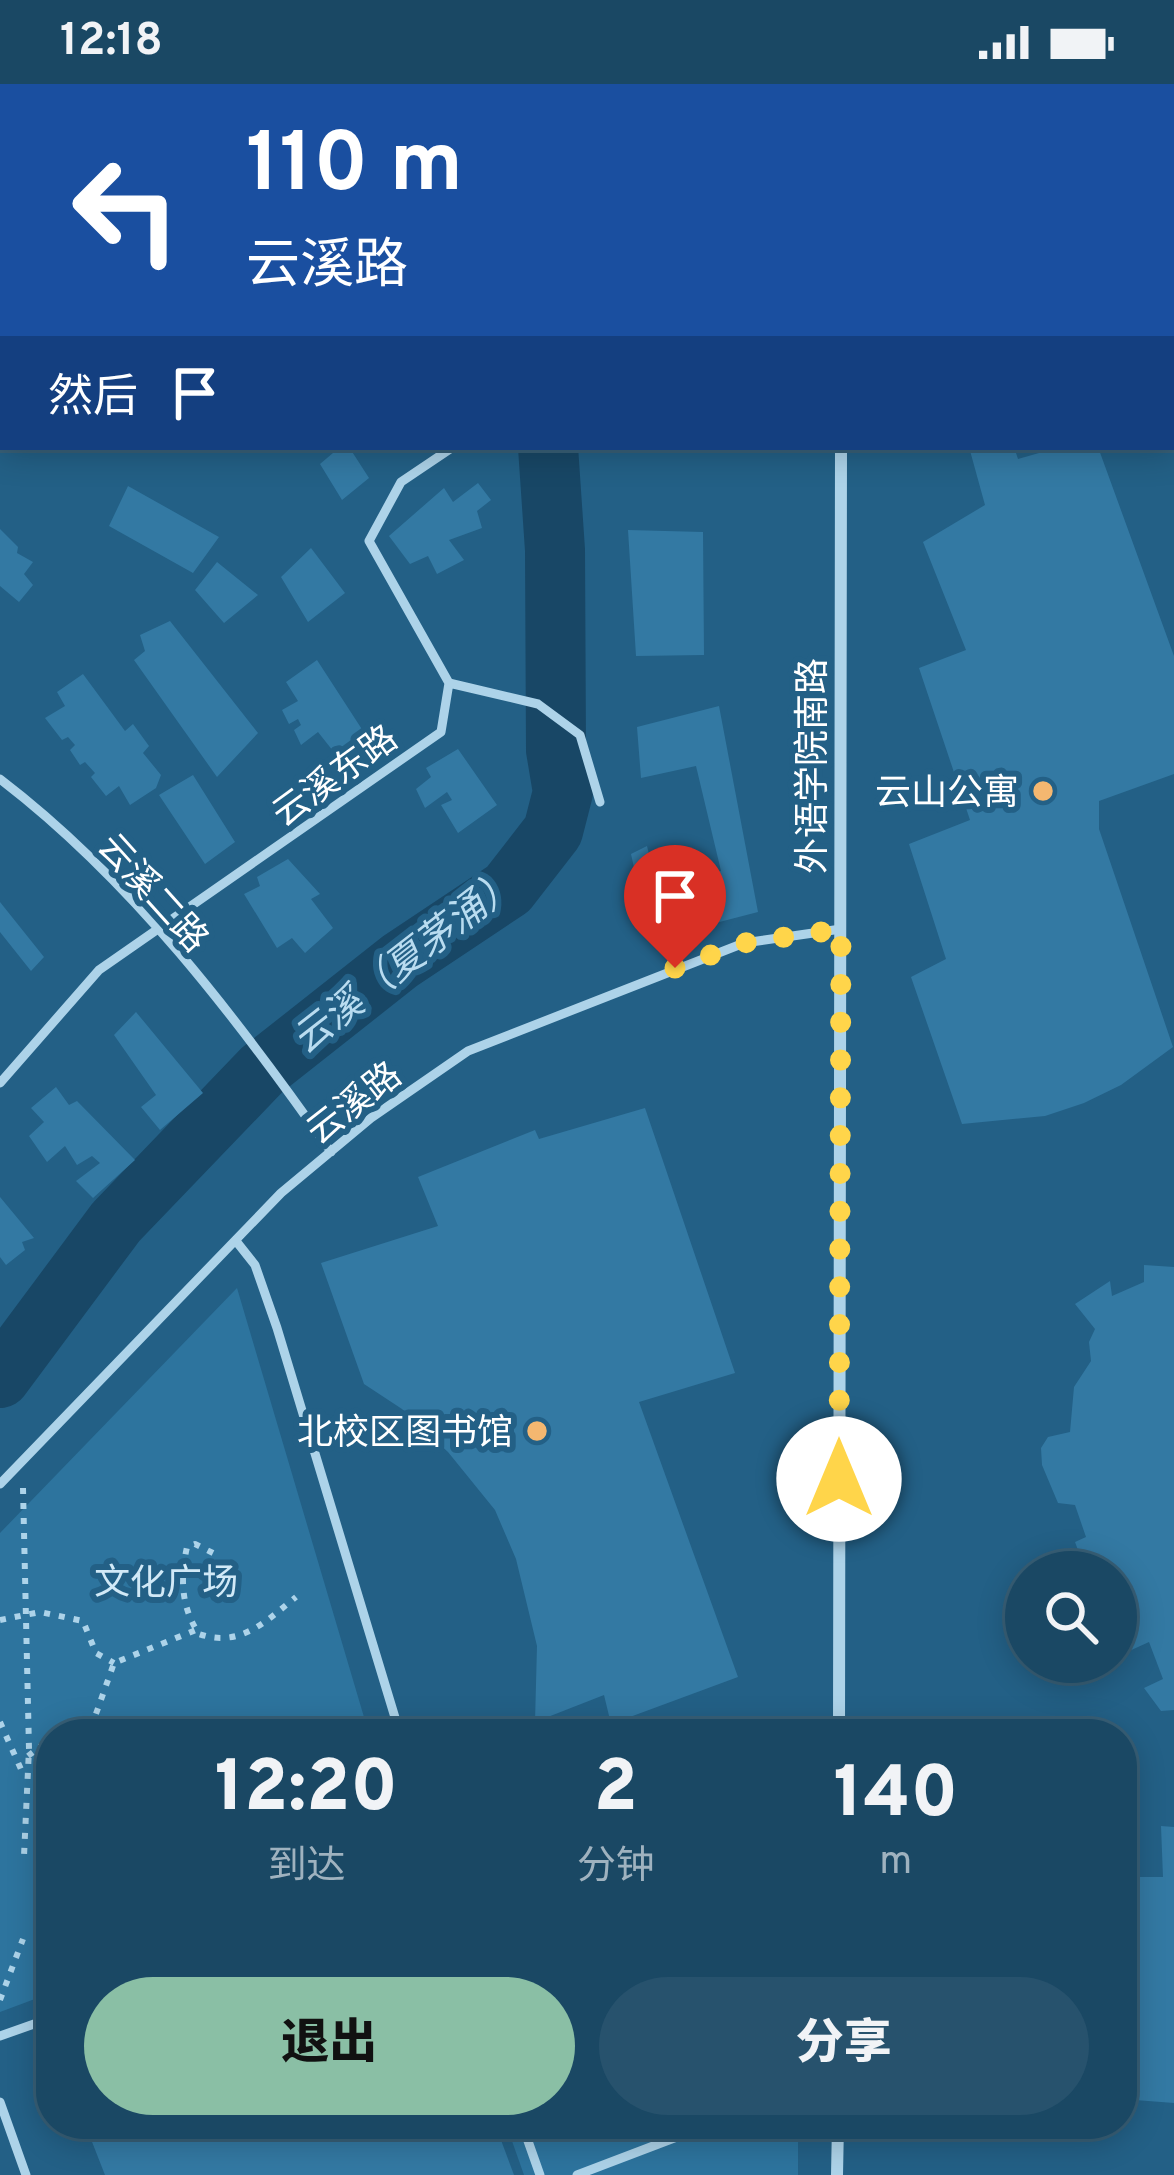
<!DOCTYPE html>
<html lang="zh">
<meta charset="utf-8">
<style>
body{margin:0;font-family:Overpass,"Noto Sans SC",sans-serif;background:#27526d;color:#f1f3f6;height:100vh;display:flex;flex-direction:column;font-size:45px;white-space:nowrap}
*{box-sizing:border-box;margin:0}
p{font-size:39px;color:#9fb2bf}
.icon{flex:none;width:66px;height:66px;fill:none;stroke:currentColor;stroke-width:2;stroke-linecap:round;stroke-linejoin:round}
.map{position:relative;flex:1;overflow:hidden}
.details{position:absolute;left:36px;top:1635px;width:1101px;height:420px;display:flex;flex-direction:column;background:#1a4864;border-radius:48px;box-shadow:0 6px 30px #0003,0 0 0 3px #386078}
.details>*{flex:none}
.top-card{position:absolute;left:0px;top:0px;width:1176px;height:366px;box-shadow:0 6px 30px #0003,0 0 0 3px #386078;background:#1a4fa0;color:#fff;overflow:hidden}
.controls{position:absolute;left:1005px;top:1467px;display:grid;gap:24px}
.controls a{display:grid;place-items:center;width:132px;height:132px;border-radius:50%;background:#1a4864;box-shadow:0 6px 30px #0003,0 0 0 3px #386078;font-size:60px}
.pin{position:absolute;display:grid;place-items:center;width:102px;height:102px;color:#fff;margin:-123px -51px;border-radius:50% 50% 50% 0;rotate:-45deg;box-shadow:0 0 12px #0007}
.pin .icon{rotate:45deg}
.me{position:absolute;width:132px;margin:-66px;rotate:0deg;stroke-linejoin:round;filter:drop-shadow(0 0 9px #0008)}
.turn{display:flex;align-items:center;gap:42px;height:252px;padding:0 48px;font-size:54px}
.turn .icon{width:156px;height:156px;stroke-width:2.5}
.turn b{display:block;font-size:84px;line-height:102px}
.then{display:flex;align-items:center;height:114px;padding:0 48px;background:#0003;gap:24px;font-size:45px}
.eta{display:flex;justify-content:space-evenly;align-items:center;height:204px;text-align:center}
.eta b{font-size:72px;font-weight:800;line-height:84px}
.action{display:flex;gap:24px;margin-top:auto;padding:24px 48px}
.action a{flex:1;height:138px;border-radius:72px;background:#8abfa5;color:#111;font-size:48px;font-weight:800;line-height:138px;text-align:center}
.action a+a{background:#27526d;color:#f1f3f6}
.status{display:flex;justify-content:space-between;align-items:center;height:84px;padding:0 60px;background:#1a4864;direction:ltr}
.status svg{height:33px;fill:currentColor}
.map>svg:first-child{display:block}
</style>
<div class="status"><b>12:18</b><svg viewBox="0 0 49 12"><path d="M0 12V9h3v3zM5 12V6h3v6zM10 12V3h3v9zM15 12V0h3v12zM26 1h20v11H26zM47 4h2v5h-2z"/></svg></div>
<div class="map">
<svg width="1174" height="2091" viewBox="0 0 1174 2091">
<rect width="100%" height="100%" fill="#236086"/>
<path fill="#2d749e" d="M 237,1204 L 369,1650 L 51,1650 L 51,1909 L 0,1928 L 0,1449 Z
M 506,2040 L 798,2040 L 798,2091 L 524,2091 Z"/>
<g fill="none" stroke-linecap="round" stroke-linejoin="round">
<path stroke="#184766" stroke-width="60" d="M 671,3 L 671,0
M 0,1294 L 116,1138 L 262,986 L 400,877 L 508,805 L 553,747 L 563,708 L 556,666 L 555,466 L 548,363"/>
</g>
<path fill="#3379a3" d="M 340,363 L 349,363 L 369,394 L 342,416 L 320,380 Z
M 969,363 L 1014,363 L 1018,375 L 1060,363 L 1098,363 L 1174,572 L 1174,690 L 1099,717 L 1099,745 L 1173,963 L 1121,1001 L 1084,1019 L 1045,1032 L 962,1040 L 911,893 L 946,875 L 909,760 L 970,736 L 919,584 L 966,566 L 923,458 L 985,421 Z
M 478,399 L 491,416 L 477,427 L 482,444 L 449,456 L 464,476 L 437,490 L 428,472 L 410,480 L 389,452 L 444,404 L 453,418 Z
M 128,402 L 219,453 L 193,489 L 109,442 Z
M 0,445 L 18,463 L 17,469 L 33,478 L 24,490 L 33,501 L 19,518 L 0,502 Z
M 628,446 L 703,448 L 704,571 L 636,572 Z
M 311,464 L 345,509 L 308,538 L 281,493 Z
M 217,478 L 258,511 L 224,539 L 195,506 Z
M 170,537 L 258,649 L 217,693 L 134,576 L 145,567 L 140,551 Z
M 317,576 L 365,650 L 337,672 L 318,648 L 301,661 L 294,646 L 301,641 L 298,635 L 289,640 L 282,626 L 298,617 L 286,598 Z
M 83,590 L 125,647 L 133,640 L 149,662 L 143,669 L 161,691 L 156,704 L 130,721 L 119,702 L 106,712 L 91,693 L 95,689 L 85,678 L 80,681 L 70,666 L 75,661 L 68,653 L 62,656 L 45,634 L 65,622 L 57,608 Z
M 719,622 L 758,828 L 650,856 L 631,770 L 647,762 L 657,804 L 721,787 L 696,682 L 641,694 L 637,643 Z
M 458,665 L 497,721 L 458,749 L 441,721 L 452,716 L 447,708 L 425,724 L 416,705 L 431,693 L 426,684 Z
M 193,691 L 235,758 L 205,780 L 159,711 Z
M 288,775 L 320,810 L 311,815 L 333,844 L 305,869 L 292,854 L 277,864 L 244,810 L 260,802 L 257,793 Z
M 0,818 L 44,873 L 31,887 L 0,848 Z
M 136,928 L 203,1009 L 160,1046 L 141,1023 L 156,1011 L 114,951 Z
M 56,1003 L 69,1021 L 77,1017 L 135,1076 L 93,1114 L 76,1097 L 100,1079 L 92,1072 L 77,1081 L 65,1062 L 47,1078 L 29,1052 L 44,1038 L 31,1024 Z
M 645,1024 L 735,1289 L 639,1318 L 738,1593 L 611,1640 L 604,1611 L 535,1638 L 537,1562 L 516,1475 L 495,1426 L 448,1368 L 402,1325 L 364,1300 L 321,1179 L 438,1142 L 418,1093 L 535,1046 L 539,1055 Z
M 0,1113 L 34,1154 L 22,1158 L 25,1166 L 6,1181 L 0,1173 Z
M 1144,1181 L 1174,1183 L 1174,1626 L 1161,1627 L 1144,1604 L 1163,1595 L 1149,1558 L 1116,1573 L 1116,1488 L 1086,1488 L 1075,1458 L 1086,1453 L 1075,1421 L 1058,1419 L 1042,1381 L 1041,1364 L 1048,1353 L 1070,1348 L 1074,1303 L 1091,1277 L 1089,1258 L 1095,1245 L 1075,1220 L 1110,1197 L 1112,1212 L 1144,1198 Z
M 1161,1742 L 1174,1743 L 1174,2019 L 1122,2015 L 1122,1793 L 1163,1793 Z
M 85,2040 L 495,2040 L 514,2091 L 105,2091 Z"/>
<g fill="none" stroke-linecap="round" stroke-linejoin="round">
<path stroke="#add3e9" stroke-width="6" stroke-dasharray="6 9" stroke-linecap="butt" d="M 372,0 L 375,3
M 23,1404 L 29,1665 L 24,1772
M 213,1469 L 195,1460 L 187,1463 C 180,1494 181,1523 199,1550 C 240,1564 265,1538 296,1513
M 0,1536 L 40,1528 L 83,1537 L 96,1569 L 114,1579
M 0,1638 L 24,1692
M 91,1644 L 114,1579 L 196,1546
M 55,1650 L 75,1643 L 107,1650
M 28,1672 L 51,1654
M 0,1916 L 23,1855"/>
<path stroke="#add3e9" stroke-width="9" d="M 541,0 L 544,3
M 129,3 L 130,0
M 727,3 L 728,0
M 0,267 L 3,261
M 449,599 L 538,620 L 580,651 L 600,718
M 0,695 C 131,795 237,934 331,1068
M 0,999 L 99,886 L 441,648 L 449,599 L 369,457 L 401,398 L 453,363
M 236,1157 L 255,1181 L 277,1244 L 400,1650
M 0,1400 L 281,1109 L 371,1034 L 468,967 L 744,859 L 841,845
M 0,1952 L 51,1934
M 0,2018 L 26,2091
M 522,2040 L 540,2091
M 577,2091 L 711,2040"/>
<path stroke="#add3e9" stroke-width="12" d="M 840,3 L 840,0
M 839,1650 L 841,363
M 837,2091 L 838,2040"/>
</g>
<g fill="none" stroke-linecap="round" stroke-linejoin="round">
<path stroke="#ffd54a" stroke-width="21" stroke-dasharray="0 37.8" d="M 675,884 L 744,859 L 841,845 L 839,1395"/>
</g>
<g fill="#f4b770" stroke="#236086" stroke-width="4.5">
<circle cx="1043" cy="707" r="12"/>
<circle cx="537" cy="1347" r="12"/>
</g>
<g text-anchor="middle" stroke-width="12" stroke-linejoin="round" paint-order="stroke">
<g font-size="36" fill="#fff" stroke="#236086">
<text transform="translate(811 682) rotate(-90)" y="13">外语学院南路</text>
<text transform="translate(334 691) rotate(-36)" y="13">云溪东路</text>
<text transform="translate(154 808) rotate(48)" y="13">云溪二路</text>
<text transform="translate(353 1018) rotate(-38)" y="13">云溪路</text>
</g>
<g font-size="36" fill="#fff" stroke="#236086" text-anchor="end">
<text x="1019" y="720">云山公寓</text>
<text x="513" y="1360">北校区图书馆</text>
</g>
<g font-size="36" fill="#d1e9f7" stroke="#236086">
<text x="166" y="1510">文化广场</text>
</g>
<g font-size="39" font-style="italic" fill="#b9dcf0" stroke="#236086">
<text transform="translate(404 876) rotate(-38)" y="14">云溪（夏茅涌）</text>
</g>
</g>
</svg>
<div class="controls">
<a><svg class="icon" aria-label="search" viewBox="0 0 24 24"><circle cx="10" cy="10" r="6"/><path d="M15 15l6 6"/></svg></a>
</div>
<div class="pin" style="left:675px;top:884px;background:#d93025"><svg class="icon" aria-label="arrive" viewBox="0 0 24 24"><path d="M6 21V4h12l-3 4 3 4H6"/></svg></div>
<svg class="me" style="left:839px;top:1395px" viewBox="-20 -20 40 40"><circle r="19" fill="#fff"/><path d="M0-13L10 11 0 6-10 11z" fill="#ffd54a"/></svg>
<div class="top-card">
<div class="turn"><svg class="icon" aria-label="left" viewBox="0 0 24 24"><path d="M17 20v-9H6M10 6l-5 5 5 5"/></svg><div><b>110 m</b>云溪路</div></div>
<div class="then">然后<svg class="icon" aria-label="arrive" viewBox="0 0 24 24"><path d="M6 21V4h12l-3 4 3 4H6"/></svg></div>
</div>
<section class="details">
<div class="eta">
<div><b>12:20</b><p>到达</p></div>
<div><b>2</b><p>分钟</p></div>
<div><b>140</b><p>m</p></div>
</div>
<div class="action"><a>退出</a><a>分享</a></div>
</section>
</div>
